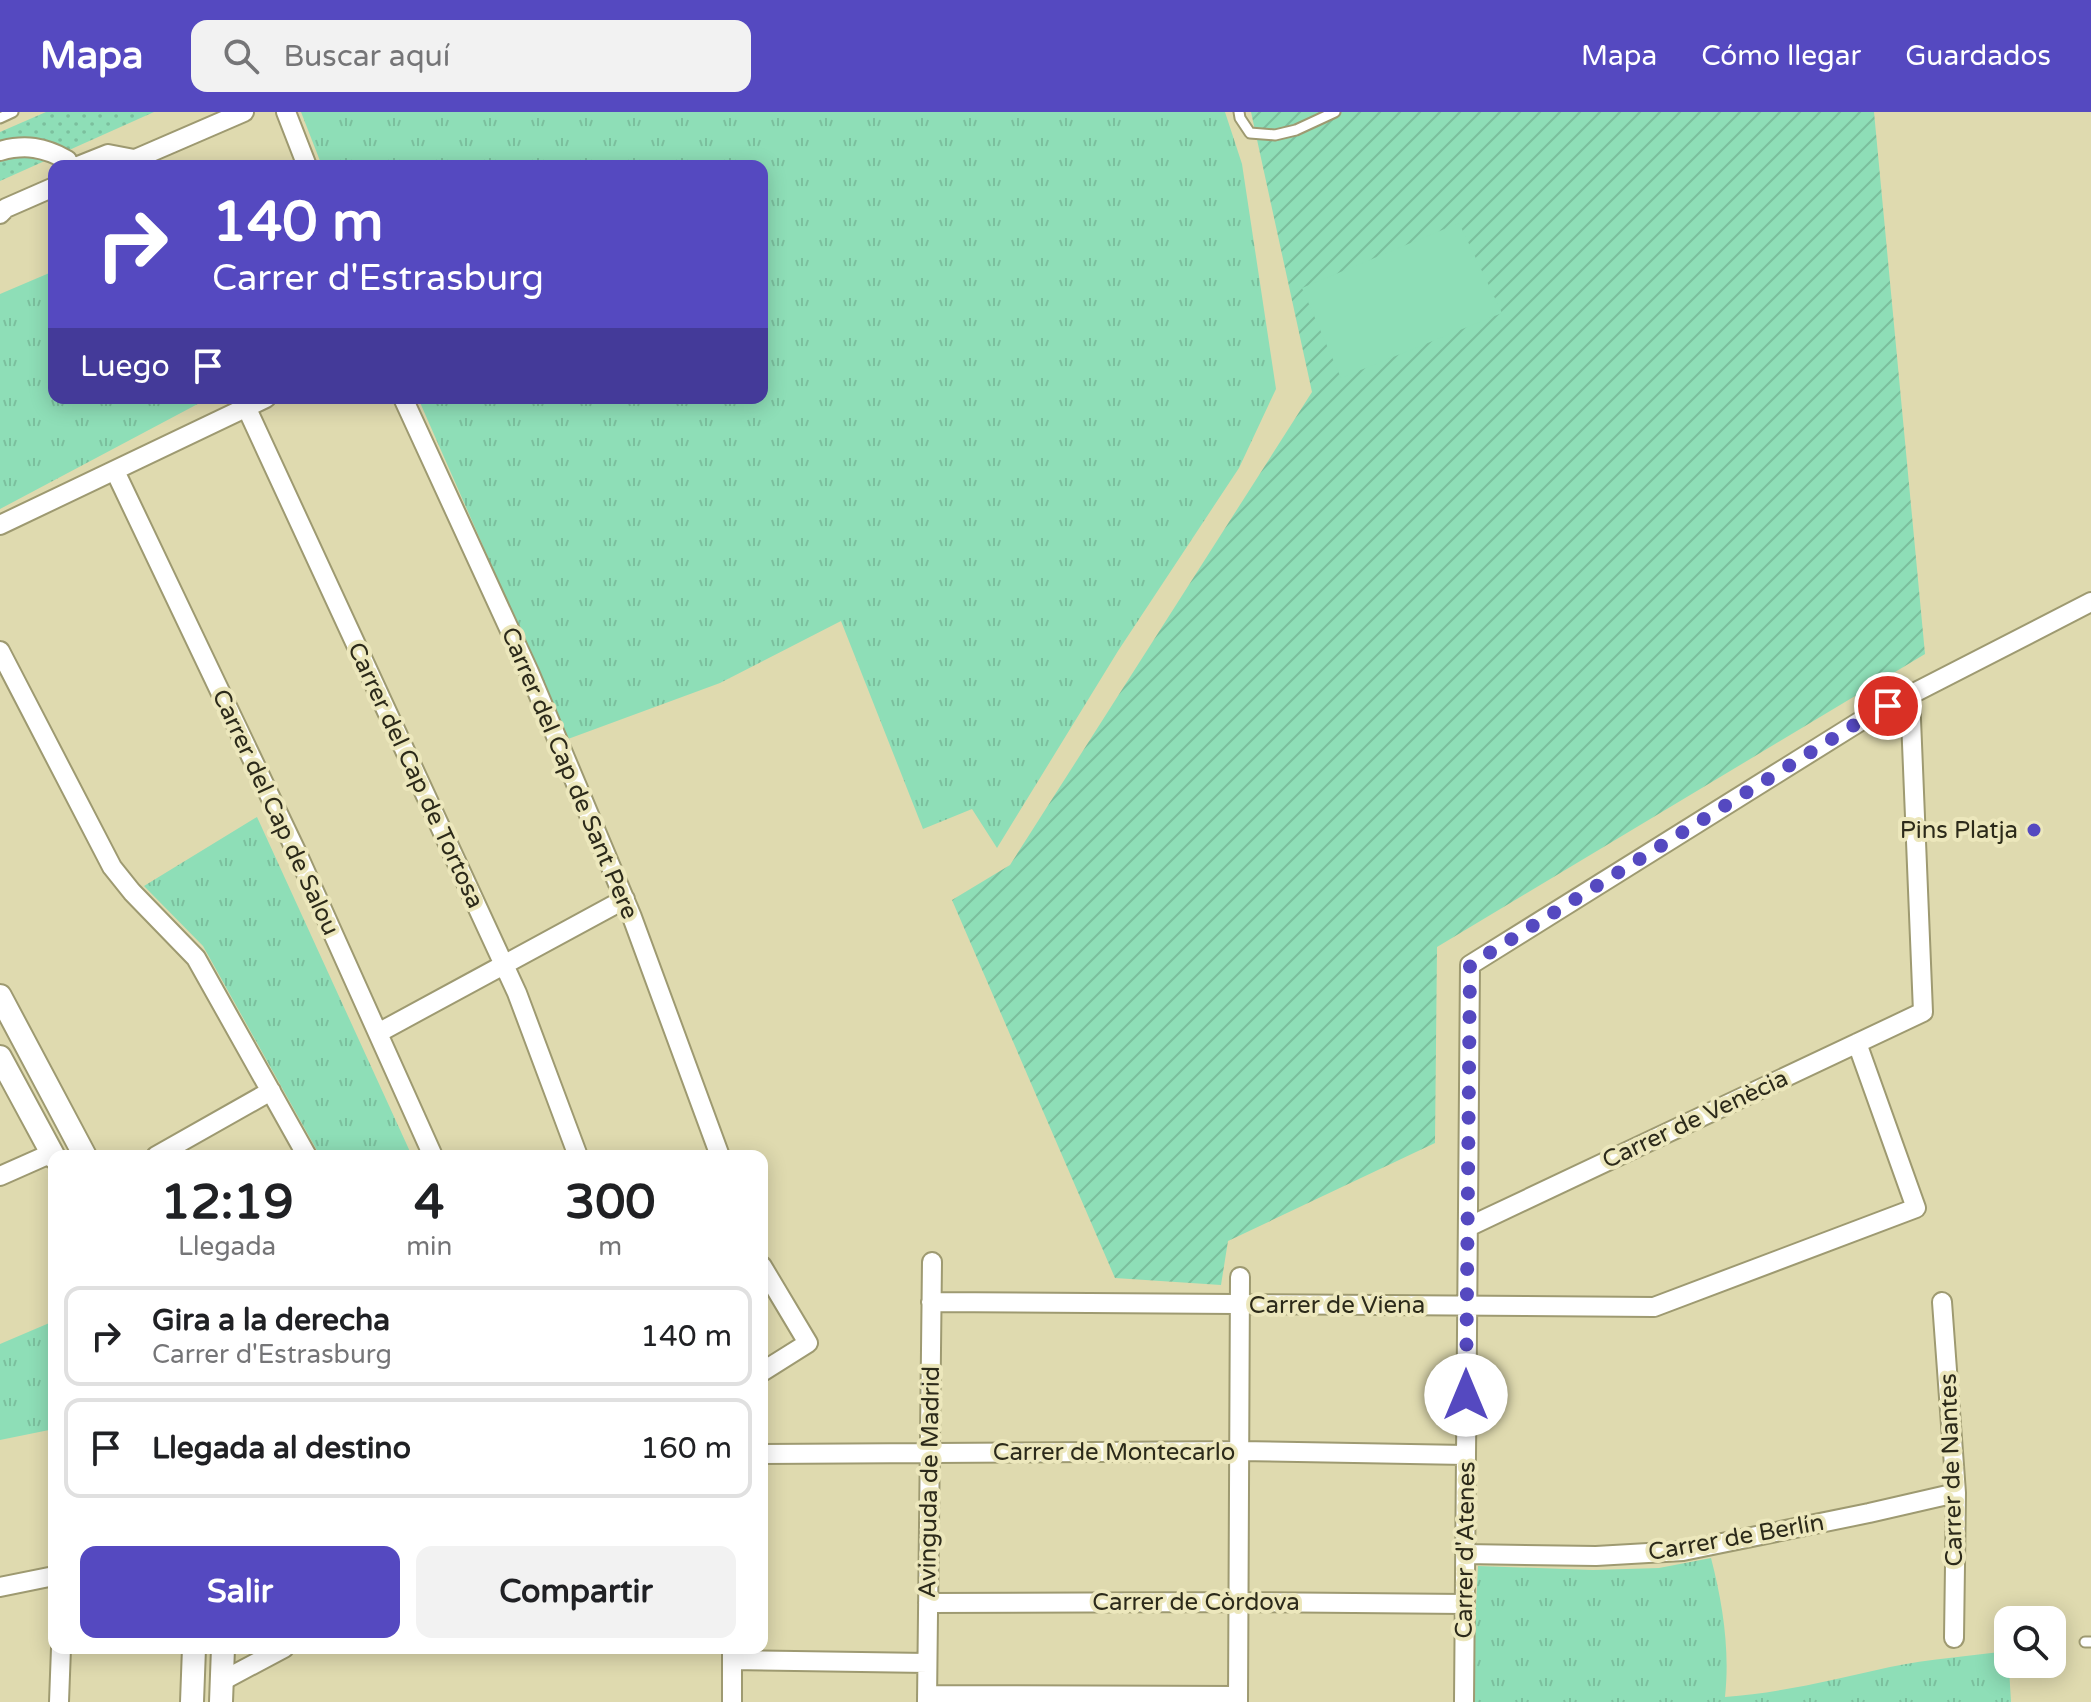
<!DOCTYPE html>
<html lang="es">
<meta charset="utf-8">
<style>
body{margin:0;font-family:"Varela Round",sans-serif;background:#f2f2f2;color:#202124;height:100vh;display:flex;flex-direction:column;font-size:30px;white-space:nowrap}
*{box-sizing:border-box;margin:0}
p{font-size:26px;color:#757577}
.icon{flex:none;width:44px;height:44px;fill:none;stroke:currentColor;stroke-width:2;stroke-linecap:round;stroke-linejoin:round}
.map{position:relative;flex:1;overflow:hidden}
.side{position:absolute;left:48px;top:1038px;width:720px;height:504px;display:flex;flex-direction:column;background:#fff;border-radius:16px;box-shadow:0 4px 20px #0003}
.side>*{flex:none}
.top-card{position:absolute;left:48px;top:48px;width:720px;height:244px;border-radius:16px;box-shadow:0 4px 20px #0003;background:#5549c0;color:#fff;overflow:hidden}
.buttons{position:absolute;left:1994px;top:1494px;display:grid;gap:16px}
.buttons a{display:grid;place-items:center;width:72px;height:72px;border-radius:16px;background:#fff;box-shadow:0 4px 20px #0003;font-size:40px}
.pin{position:absolute;display:grid;place-items:center;width:68px;height:68px;color:#fff;margin:-34px;border:4px solid #fff;border-radius:50%;box-shadow:0 2px 8px #0007}
.me{position:absolute;width:88px;margin:-44px;rotate:0deg;stroke-linejoin:round;filter:drop-shadow(0 0 6px #0008)}
.turn{display:flex;align-items:center;gap:28px;height:168px;padding:0 32px;font-size:36px}
.turn .icon{width:104px;height:104px;stroke-width:2.5}
.turn b{display:block;font-size:56px;line-height:68px}
.then{display:flex;align-items:center;height:76px;padding:0 32px;background:#0003;gap:16px;font-size:30px}
.eta{display:flex;justify-content:space-evenly;align-items:center;height:136px;text-align:center}
.eta b{font-size:48px;font-weight:700;line-height:56px}
.primary-button{display:flex;gap:16px;margin-top:auto;padding:16px 32px}
.primary-button a{flex:1;height:92px;border-radius:16px;background:#5549c0;color:#fff;font-size:32px;font-weight:700;line-height:92px;text-align:center}
.primary-button a+a{background:#f2f2f2;color:#202124}
ul{padding:0;list-style:none}
li{display:flex;align-items:center;gap:24px;height:100px;margin:0 16px 12px;padding:0 16px;border:4px solid #e0e0e0;border-radius:16px}
li div{flex:1}
li b{display:block;font-size:30px}
li em{font-style:normal}
header{display:flex;align-items:center;gap:48px;box-sizing:border-box;height:112px;padding:0 40px;background:#5549c0;color:#fff}
header strong{font-size:38px}
nav{display:flex;gap:44px;margin-inline-start:auto;font-size:28px}
.search{width:560px;height:72px;background:#f2f2f2;display:flex;align-items:center;gap:20px;box-sizing:border-box;padding:0 28px;border-radius:16px;color:#757577;font-size:30px}
.map>svg:first-child{display:block}
</style>
<header>
<strong>Mapa</strong>
<div class="search"><svg class="icon" aria-label="search" viewBox="0 0 24 24"><circle cx="10" cy="10" r="6"/><path d="M15 15l6 6"/></svg>Buscar aquí</div>
<nav><a>Mapa</a><a>Cómo llegar</a><a>Guardados</a></nav>
</header>
<div class="map">
<svg width="2091" height="1590" viewBox="0 0 2091 1590">
<defs>
<pattern id="grass-dots" width="8" height="8" patternUnits="userSpaceOnUse" patternTransform="scale(2)"><rect width="8" height="8" fill="#8edeb7"/><path d="M2 2h.1M6 6h.1" fill="none" stroke="#7bbf9d" stroke-width="1.8" stroke-linecap="round"/></pattern>
<pattern id="park-tufts" width="24" height="20" patternUnits="userSpaceOnUse" patternTransform="scale(2)"><rect width="24" height="20" fill="#8edeb7"/><path d="M3 7l-1-3M5 7V3M7 7l1-3M15 17l-1-3M17 17v-4M19 17l1-3" fill="none" stroke="#7bbf9d"/></pattern>
<pattern id="garden-furrows" width="10" height="10" patternUnits="userSpaceOnUse" patternTransform="scale(2)"><rect width="10" height="10" fill="#8edeb7"/><path d="M-1 1l2-2M0 10L10 0M9 11l2-2" fill="none" stroke="#7bbf9d"/></pattern>
</defs>
<rect width="100%" height="100%" fill="#dfdaaf"/>
<path fill="url(#grass-dots)" d="M 46,0 L 154,0 L 0,69 L 0,20 Z"/>
<path fill="url(#park-tufts)" d="M 301,0 L 1225,0 L 1242,52 L 1276,277 L 1239,356 L 1118,539 L 997,736 L 972,697 L 923,717 L 841,509 L 720,571 L 568,627 L 418,286 L 762,286 L 762,54 L 322,54 Z
M 54,159 L 54,286 L 209,286 L 0,397 L 0,182 Z
M 257,705 L 412,1044 L 320,1044 L 203,834 L 144,774 Z
M 54,1209 L 54,1317 L 0,1328 L 0,1232 Z
M 1711,1446 C 1723,1492 1730,1539 1725,1585 C 1781,1581 1836,1567 1890,1555 C 1929,1547 1969,1544 2008,1539 L 2011,1590 L 1475,1590 L 1475,1514 L 1478,1454 L 1593,1458 L 1659,1456 Z"/>
<path fill="url(#garden-furrows)" d="M 1251,0 L 1874,0 L 1925,542 L 1437,835 L 1435,1031 L 1228,1129 L 1221,1173 L 1115,1166 L 952,788 L 1010,753 L 1312,280 Z"/>
<path fill="#8edeb7" d="M 1459,111 L 1502,201 L 1341,266 L 1302,176 Z"/>
<g fill="none" stroke-linecap="round" stroke-linejoin="round">
<g stroke="#9e9a71" stroke-width="13">
<path id="service" d="M 1239,0 L 1240,6 L 1250,21 L 1275,23 L 1296,18 L 1335,0
M 0,6 L 13,0
M 2085,1530 L 2091,1530"/>
</g>
<g stroke="#9e9a71" stroke-width="22">
<path id="minor" d="M 286,0 L 307,54
M 0,39 C 25,32 44,35 67,48 L 67,54
M 78,54 L 108,42 L 134,47
M 119,54 L 244,0
M 0,102 L 6,96 L 54,75
M 242,286 L 517,881 L 578,1044
M 403,286 L 529,560 L 632,805 L 720,1044
M 115,359 L 296,739 L 433,1044
M 0,413 L 266,286
M 0,539 L 112,755 L 132,780 L 196,846 L 307,1044
M 378,921 L 625,787
M 156,1044 L 271,979
M 0,1064 L 52,1041
M 1468,1115 L 1923,900 L 1910,583
M 762,1154 L 808,1231 L 762,1260
M 931,1190 L 1654,1195 L 1916,1096 L 1857,931
M 1942,1190 L 1956,1381 L 1954,1526
M 762,1342 L 1239,1339 L 1466,1343
M 1465,1442 L 1596,1444 L 1683,1439 L 1869,1401 L 1956,1381
M 0,1475 L 54,1464
M 928,1491 L 1238,1490 L 1465,1492
M 732,1548 L 927,1551
M 222,1569 L 284,1536
M 927,1583 L 1238,1584
M 59,1590 L 61,1536
M 732,1590 L 732,1537
M 927,1590 L 932,1150
M 1238,1590 L 1240,1165
M 1464,1590 L 1470,853 L 1867,605 L 2091,490"/>
</g>
<g stroke="#9e9a71" stroke-width="26">
<path id="tertiary" d="M 0,884 L 85,1044
M 0,945 L 54,1045
M 192,1590 L 194,1536
M 221,1590 L 223,1536"/>
</g>
<use href="#service" stroke="#fff" stroke-width="9"/>
<use href="#minor" stroke="#fff" stroke-width="18"/>
<use href="#tertiary" stroke="#fff" stroke-width="22"/>
</g>
<g fill="none" stroke-linecap="round" stroke-linejoin="round">
<path stroke="#5549c0" stroke-width="14" stroke-dasharray="0 25.2" d="M 1466,1283 L 1470,853 L 1867,605 L 1888,594"/>
</g>
<circle fill="#5549c0" stroke="#ece7bc" stroke-width="3" cx="2034" cy="718" r="8"/>
<g text-anchor="middle" stroke-width="8" stroke-linejoin="round" paint-order="stroke">
<g font-size="24" fill="#2c2a1a" stroke="#ece7bc">
<text transform="translate(570 661) rotate(67)" y="8">Carrer del Cap de Sant Pere</text>
<text transform="translate(416 663) rotate(65)" y="8">Carrer del Cap de Tortosa</text>
<text transform="translate(276 700) rotate(65)" y="8">Carrer del Cap de Salou</text>
<text transform="translate(1695 1007) rotate(-25)" y="8">Carrer de Venècia</text>
<text x="1337" y="1201">Carrer de Viena</text>
<text x="1114" y="1348">Carrer de Montecarlo</text>
<text transform="translate(1951 1358) rotate(-92)" y="8">Carrer de Nantes</text>
<text transform="translate(929 1370) rotate(-89)" y="8">Avinguda de Madrid</text>
<text transform="translate(1736 1425) rotate(-10)" y="8">Carrer de Berlín</text>
<text transform="translate(1465 1438) rotate(-89)" y="8">Carrer d'Atenes</text>
<text x="1196" y="1498">Carrer de Còrdova</text>
</g>
<g font-size="24" fill="#2c2a1a" stroke="#ece7bc" text-anchor="end">
<text x="2018" y="726">Pins Platja</text>
</g>
</g>
</svg>
<div class="buttons">
<a><svg class="icon" aria-label="search" viewBox="0 0 24 24"><circle cx="10" cy="10" r="6"/><path d="M15 15l6 6"/></svg></a>
</div>
<div class="pin" style="left:1888px;top:594px;background:#d93025"><svg class="icon" aria-label="arrive" viewBox="0 0 24 24"><path d="M6 21V4h12l-3 4 3 4H6"/></svg></div>
<svg class="me" style="left:1466px;top:1283px" viewBox="-20 -20 40 40"><circle r="19" fill="#fff"/><path d="M0-13L10 11 0 6-10 11z" fill="#5549c0"/></svg>
<div class="top-card">
<div class="turn"><svg class="icon" aria-label="right" viewBox="0 0 24 24"><path d="M7 20v-9h11M14 6l5 5-5 5"/></svg><div><b>140 m</b>Carrer d'Estrasburg</div></div>
<div class="then">Luego<svg class="icon" aria-label="arrive" viewBox="0 0 24 24"><path d="M6 21V4h12l-3 4 3 4H6"/></svg></div>
</div>
<section class="side">
<div class="eta">
<div><b>12:19</b><p>Llegada</p></div>
<div><b>4</b><p>min</p></div>
<div><b>300</b><p>m</p></div>
</div>
<ul>
<li><svg class="icon" aria-label="right" viewBox="0 0 24 24"><path d="M7 20v-9h11M14 6l5 5-5 5"/></svg><div><b>Gira a la derecha</b><p>Carrer d'Estrasburg</p></div><em>140 m</em></li>
<li><svg class="icon" aria-label="arrive" viewBox="0 0 24 24"><path d="M6 21V4h12l-3 4 3 4H6"/></svg><div><b>Llegada al destino</b></div><em>160 m</em></li>
</ul>
<div class="primary-button"><a>Salir</a><a>Compartir</a></div>
</section>
</div>
